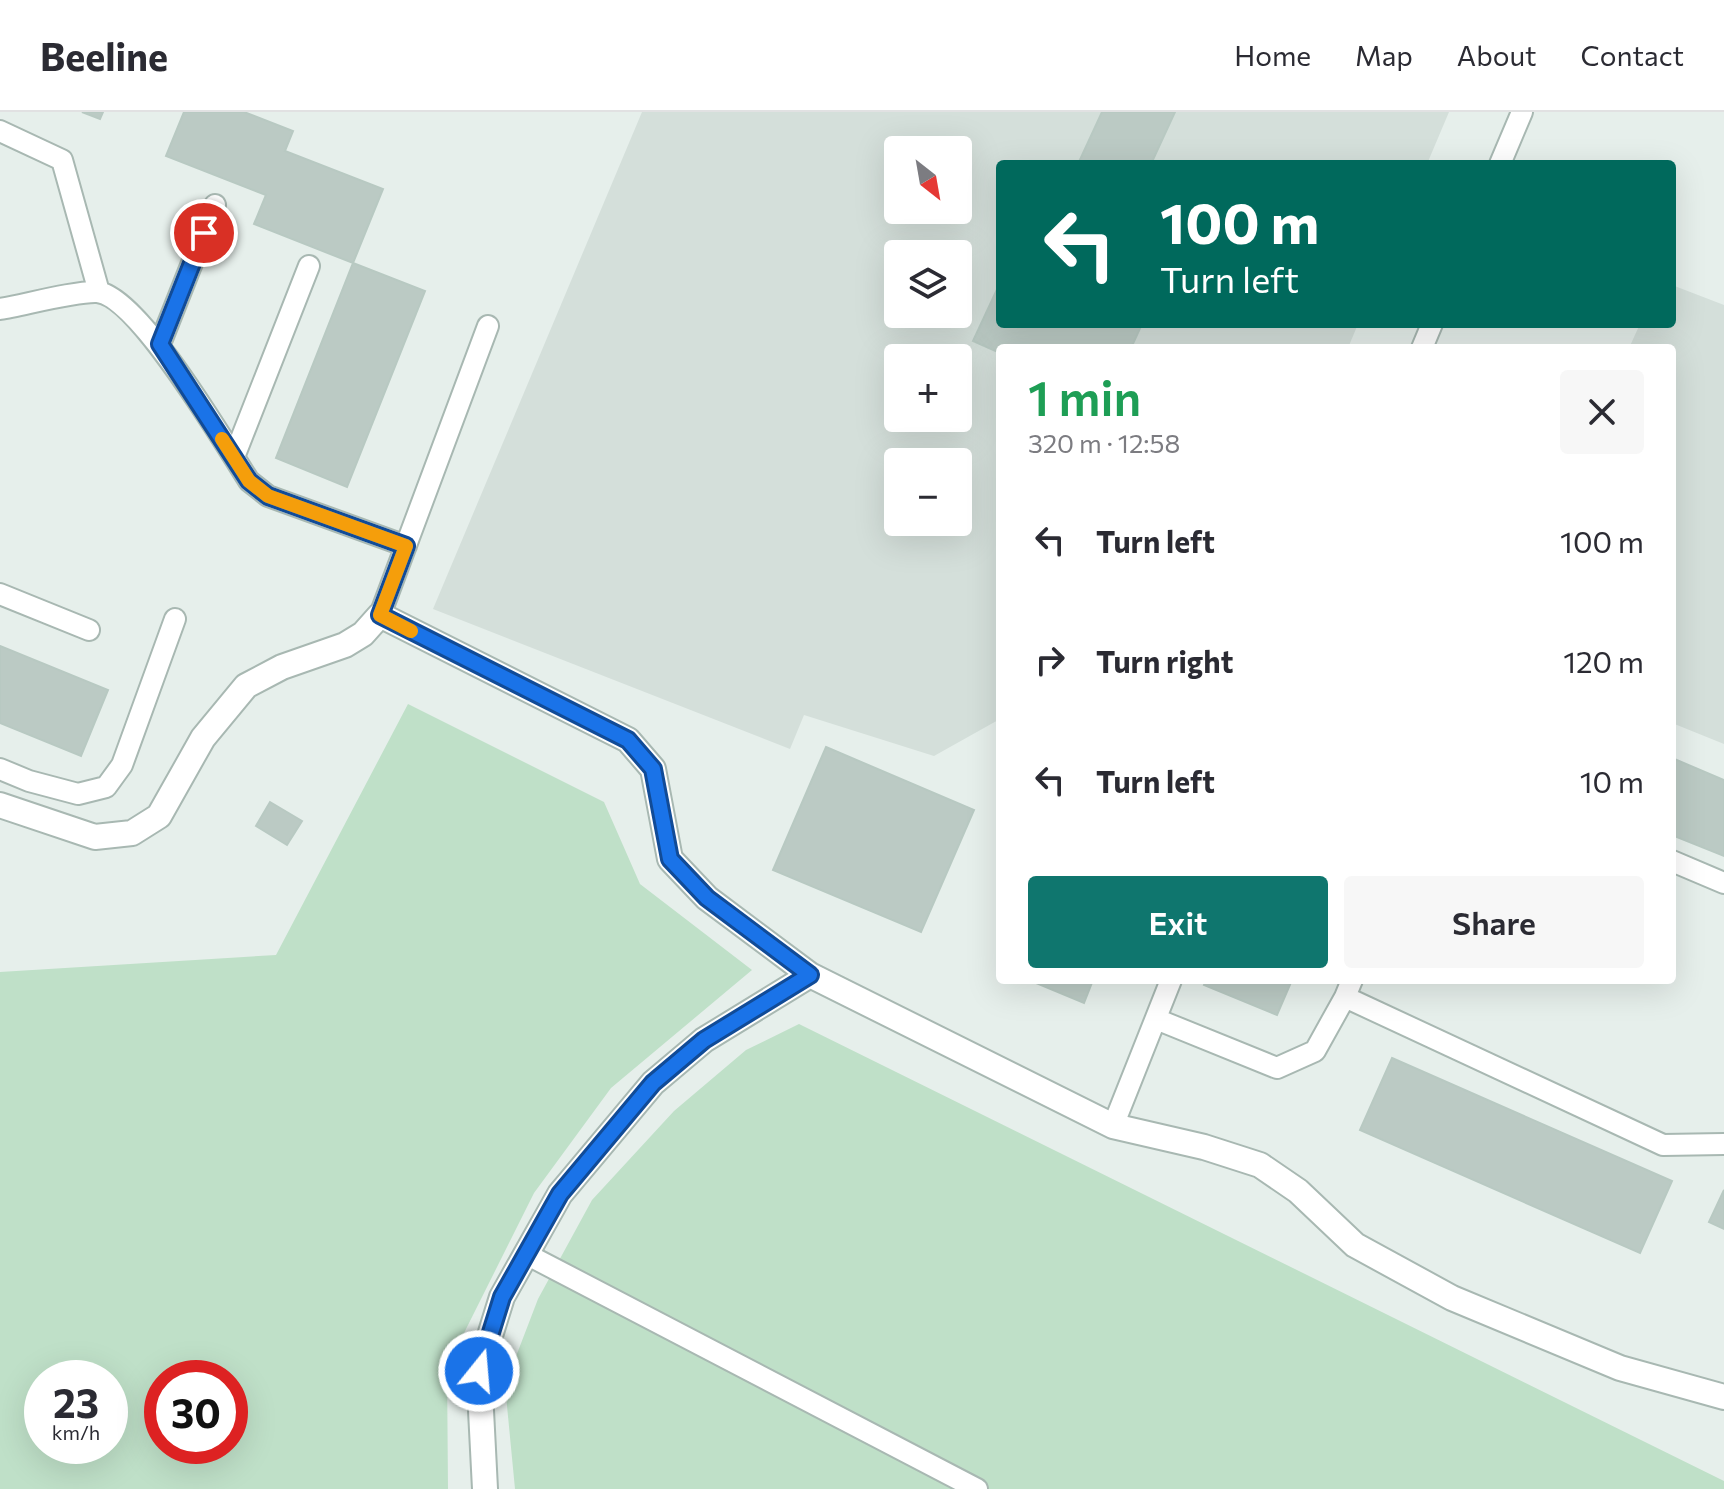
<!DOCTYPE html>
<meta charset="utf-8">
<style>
body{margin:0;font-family:Commissioner,sans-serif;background:#f7f7f7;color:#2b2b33;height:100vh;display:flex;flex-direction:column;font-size:30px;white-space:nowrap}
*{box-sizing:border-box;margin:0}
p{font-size:26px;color:#7c7c81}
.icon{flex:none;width:44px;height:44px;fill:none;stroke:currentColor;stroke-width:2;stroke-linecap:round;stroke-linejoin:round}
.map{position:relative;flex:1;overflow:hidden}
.details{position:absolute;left:996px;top:232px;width:680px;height:640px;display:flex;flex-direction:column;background:#fff;border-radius:8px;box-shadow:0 8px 32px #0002}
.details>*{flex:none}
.guide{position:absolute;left:996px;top:48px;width:680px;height:168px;border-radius:8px;box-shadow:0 8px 32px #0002;background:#00695c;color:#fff;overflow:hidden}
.needle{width:52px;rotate:149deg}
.buttons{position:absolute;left:884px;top:24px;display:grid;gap:16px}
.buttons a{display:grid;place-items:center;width:88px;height:88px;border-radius:8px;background:#fff;box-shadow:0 8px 32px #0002;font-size:40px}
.speed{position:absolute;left:24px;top:1248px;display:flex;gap:16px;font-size:40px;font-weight:700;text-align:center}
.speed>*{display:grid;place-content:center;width:104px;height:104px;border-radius:50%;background:#fff;box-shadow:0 8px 32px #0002;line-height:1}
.speed small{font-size:20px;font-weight:400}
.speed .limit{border:12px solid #d22;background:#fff;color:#111}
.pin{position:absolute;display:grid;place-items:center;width:68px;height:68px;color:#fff;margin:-34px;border:4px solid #fff;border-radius:50%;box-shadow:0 2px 8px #0007}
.me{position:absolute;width:88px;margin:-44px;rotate:17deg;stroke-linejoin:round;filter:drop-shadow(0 0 6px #0008)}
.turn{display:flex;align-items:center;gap:28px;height:168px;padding:0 32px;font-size:36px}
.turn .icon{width:104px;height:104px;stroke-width:2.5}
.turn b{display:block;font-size:56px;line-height:68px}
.round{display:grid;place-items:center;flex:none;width:84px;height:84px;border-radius:8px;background:#f7f7f7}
.head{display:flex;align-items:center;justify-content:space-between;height:136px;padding:0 32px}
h1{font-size:48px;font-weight:600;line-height:60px;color:#1e9e55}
.primary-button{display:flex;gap:16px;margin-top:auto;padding:16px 32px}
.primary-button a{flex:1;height:92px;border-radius:8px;background:#0f766e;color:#fff;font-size:32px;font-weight:600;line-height:92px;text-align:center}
.primary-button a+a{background:#f7f7f7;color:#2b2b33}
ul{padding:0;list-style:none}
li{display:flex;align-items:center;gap:24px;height:120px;padding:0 32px}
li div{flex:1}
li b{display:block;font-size:30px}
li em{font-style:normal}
header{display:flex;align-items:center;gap:48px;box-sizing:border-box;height:112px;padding:0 40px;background:#fff;border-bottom:2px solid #e1e1e2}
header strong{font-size:38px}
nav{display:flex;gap:44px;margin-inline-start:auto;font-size:28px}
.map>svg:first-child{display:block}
</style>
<header>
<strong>Beeline</strong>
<nav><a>Home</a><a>Map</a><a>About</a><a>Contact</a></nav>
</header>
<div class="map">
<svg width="1724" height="1377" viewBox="0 0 1724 1377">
<rect width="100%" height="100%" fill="#e6efeb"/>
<path fill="#d4dfda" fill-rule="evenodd" d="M 642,0 L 1449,0 L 1427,52 L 1000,52 L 1000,212 L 1358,212 L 1348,236 L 1000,236 L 1000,607 L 934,644 L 804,603 L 790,637 L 433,497 ZM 898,38 L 958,38 L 958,98 L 898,98 ZM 898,142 L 958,142 L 958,202 L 898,202 ZM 898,246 L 958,246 L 958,306 L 898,306 ZM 898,350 L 958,350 L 958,410 L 898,410 Z
M 1672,173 L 1724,193 L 1724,632 L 1672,611 L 1672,236 L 1629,236 L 1640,212 L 1672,212 Z"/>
<path fill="#bfe0c8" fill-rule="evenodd" d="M 408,592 L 604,690 L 640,772 L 752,858 L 611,976 L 534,1081 L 447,1255 L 448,1377 L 0,1377 L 0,860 L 276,843 ZM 42,1266 L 110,1266 L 110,1334 L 42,1334 ZM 162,1266 L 230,1266 L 230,1334 L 162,1334 Z
M 799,912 L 1724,1369 L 1724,1377 L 515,1377 L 505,1273 L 538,1187 L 592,1088 L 674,999 L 746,938 Z"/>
<path fill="#bbcac4" stroke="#b8c9c2" stroke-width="2" d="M 82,0 L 103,0 L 100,7 Z
M 184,0 L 244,0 L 293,19 L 285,39 L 383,77 L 353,151 L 254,112 L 266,83 L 166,44 Z
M 1102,0 L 1175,0 L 1151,52 L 1078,52 Z
M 353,151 L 425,179 L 347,375 L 276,346 Z
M 1000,171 L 1000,212 L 1142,212 L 1131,236 L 1000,236 L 1000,241 L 973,229 Z
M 0,534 L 108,578 L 81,644 L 0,611 Z
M 826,635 L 974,698 L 921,820 L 773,758 Z
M 1672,646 L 1724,668 L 1724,744 L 1672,723 Z
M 270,690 L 302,709 L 287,733 L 256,714 Z
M 1029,868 L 1093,868 L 1084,891 Z
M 1206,868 L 1292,868 L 1277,903 L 1204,873 Z
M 1392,946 L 1672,1069 L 1640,1141 L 1360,1018 Z
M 1724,1078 L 1724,1117 L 1709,1110 Z"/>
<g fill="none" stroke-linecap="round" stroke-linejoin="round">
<g stroke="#a8b8b2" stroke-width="24">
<path id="service" d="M 0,19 L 62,48 L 99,180
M 1500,52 L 1522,0
M 0,197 C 24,193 75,179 97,180 C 138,183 225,332 249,369 L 268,384 L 406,434
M 160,232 L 215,93
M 1422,236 L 1432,212
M 234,345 L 309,154
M 0,482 L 89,518
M 380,503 L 488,214
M 0,657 L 29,669 L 78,682 L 106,675 L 122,653 L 175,507
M 1672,749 L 1724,771
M 1345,885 L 1663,1033 L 1724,1032
M 1156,907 L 1277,956 L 1315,939 L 1345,885 L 1352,868
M 1113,1014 L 1171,868
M 526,1142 L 977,1377"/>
</g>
<g stroke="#a8b8b2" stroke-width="28">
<path id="minor" d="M 0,693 L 95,725 L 132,721 L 159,704 L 203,626 L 246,574 L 282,555 L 345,533 L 363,522 L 380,503 L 628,628 L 653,657 L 670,747 L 707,786 L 810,863 L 1113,1014 L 1204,1035 L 1260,1053 L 1298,1079 L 1355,1133 L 1452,1186 L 1620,1256 L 1724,1285
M 485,1377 L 479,1259 L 502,1185 L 560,1082 L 653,971 L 704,928 L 810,863"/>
</g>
<use href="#service" stroke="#fff" stroke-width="20"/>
<use href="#minor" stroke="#fff" stroke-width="24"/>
</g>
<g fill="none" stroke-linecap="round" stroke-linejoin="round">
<g stroke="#114b97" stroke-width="20">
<path id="route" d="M 204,121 L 160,232 L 249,369 L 268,384 L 406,434 L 380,503 L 628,628 L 653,657 L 670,747 L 707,786 L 810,863 L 704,928 L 653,971 L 560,1082 L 502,1185 L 479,1259"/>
</g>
<use href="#route" stroke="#1a73e8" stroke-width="14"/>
<path stroke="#f59e0b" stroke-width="14" d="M 222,327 L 249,369 L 268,384 L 406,434 L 380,503 L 411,519"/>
</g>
</svg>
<div class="buttons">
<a><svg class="needle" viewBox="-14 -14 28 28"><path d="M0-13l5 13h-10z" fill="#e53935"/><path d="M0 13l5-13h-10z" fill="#7c7c81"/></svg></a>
<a><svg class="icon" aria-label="layers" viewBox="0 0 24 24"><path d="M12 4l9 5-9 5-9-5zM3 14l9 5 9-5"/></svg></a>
<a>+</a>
<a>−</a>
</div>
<div class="speed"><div>23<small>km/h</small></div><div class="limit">30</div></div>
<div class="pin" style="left:204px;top:121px;background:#d93025"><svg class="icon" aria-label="arrive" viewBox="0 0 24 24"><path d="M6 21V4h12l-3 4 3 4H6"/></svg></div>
<svg class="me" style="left:479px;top:1259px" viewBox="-20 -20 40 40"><circle r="17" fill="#1a73e8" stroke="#fff" stroke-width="3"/><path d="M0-11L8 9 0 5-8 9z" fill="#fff"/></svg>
<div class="guide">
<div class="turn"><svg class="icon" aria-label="left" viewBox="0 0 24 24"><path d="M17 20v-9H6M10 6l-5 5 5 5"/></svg><div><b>100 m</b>Turn left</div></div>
</div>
<section class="details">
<div class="head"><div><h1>1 min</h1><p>320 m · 12:58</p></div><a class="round"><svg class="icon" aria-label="close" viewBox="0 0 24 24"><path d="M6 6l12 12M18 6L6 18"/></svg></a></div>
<ul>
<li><svg class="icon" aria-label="left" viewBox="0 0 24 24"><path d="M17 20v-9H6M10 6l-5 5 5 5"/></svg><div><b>Turn left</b></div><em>100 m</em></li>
<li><svg class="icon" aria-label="right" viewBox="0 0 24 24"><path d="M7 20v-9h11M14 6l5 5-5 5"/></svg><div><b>Turn right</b></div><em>120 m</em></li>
<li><svg class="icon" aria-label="left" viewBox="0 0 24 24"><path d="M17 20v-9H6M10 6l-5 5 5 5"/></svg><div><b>Turn left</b></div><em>10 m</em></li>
</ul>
<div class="primary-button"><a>Exit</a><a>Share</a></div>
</section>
</div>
